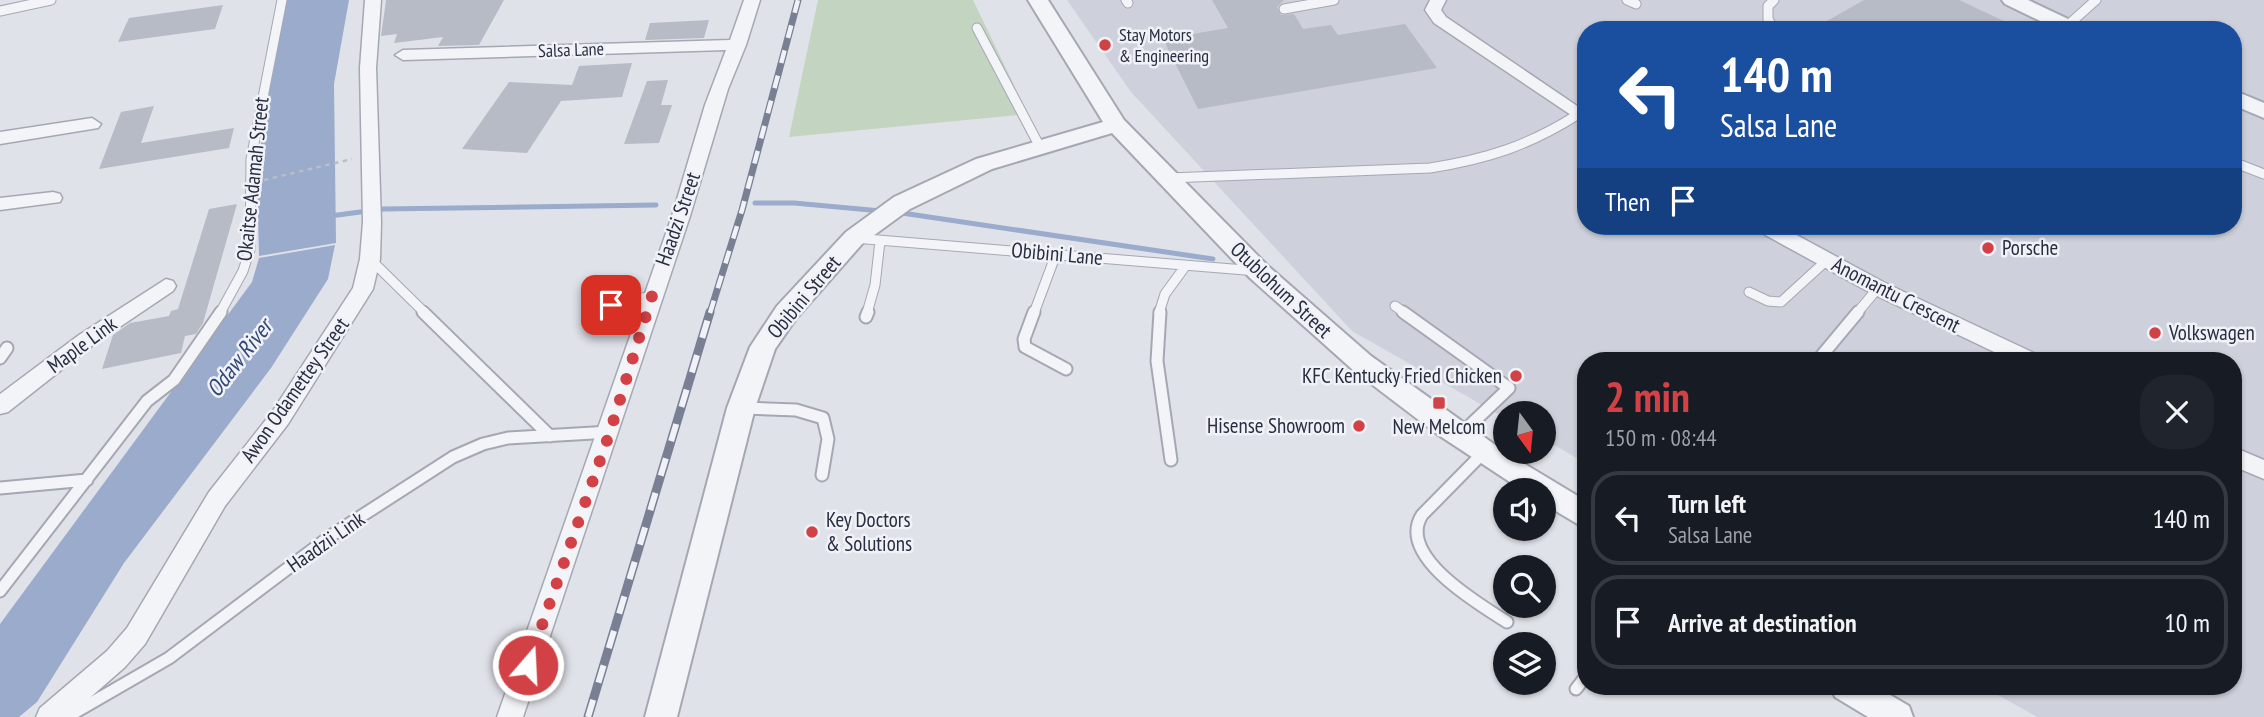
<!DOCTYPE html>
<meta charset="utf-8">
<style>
body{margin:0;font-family:"PT Sans Narrow",sans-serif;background:#20242c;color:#f1f3f6;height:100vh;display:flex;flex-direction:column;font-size:26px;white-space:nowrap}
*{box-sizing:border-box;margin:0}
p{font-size:23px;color:#9ea1a6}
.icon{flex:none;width:38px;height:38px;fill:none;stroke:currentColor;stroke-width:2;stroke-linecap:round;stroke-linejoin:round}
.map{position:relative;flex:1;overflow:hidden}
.sheet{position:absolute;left:1577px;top:352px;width:665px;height:343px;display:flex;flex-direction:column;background:#171b24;border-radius:28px;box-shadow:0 2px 5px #0004}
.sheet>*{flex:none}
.hud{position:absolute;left:1577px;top:21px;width:665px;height:214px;border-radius:28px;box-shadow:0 2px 5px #0004;background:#1a4fa0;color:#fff;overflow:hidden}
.needle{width:46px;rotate:165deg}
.buttons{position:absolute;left:1493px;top:401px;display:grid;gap:14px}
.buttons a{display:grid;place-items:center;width:63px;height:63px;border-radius:50%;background:#171b24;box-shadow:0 2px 5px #0004;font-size:35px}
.pin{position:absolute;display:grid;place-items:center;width:60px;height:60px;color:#fff;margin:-30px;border-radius:14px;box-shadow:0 4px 10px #0006}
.me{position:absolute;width:77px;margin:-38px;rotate:19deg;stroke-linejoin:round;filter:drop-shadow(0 0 5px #0008)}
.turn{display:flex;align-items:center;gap:24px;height:147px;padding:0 28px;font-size:32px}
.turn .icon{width:91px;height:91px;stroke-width:2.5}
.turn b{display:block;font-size:49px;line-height:60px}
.then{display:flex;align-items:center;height:66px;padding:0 28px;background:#0003;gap:14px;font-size:26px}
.round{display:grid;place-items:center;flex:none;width:74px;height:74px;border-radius:28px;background:#20242c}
.overview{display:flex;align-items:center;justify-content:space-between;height:119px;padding:0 28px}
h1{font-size:42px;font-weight:700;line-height:52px;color:#d24145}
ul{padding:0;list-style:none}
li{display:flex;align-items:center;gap:21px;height:94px;margin:0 14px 10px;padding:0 14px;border:4px solid #363941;border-radius:28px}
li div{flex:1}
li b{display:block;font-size:26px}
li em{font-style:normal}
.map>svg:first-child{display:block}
</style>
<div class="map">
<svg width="2264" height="717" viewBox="0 0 2264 717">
<rect width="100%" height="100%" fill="#e0e2e9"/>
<path fill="#ced1db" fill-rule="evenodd" d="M 1067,0 L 2264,0 L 2264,717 L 2037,717 L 1982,686 L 2233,686 L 2233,360 L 1586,360 L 1585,463 L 1544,439 L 1544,413 L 1505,413 L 1505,418 L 1352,331 L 1131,92 ZM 1586,30 L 2233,30 L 2233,226 L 1586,226 Z"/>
<path fill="#c3d4c1" d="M 818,0 L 973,0 L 1028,114 L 789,137 Z"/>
<path fill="#9aabcb" d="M 287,0 L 349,0 L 334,84 L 336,243 L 259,256 L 257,170 L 274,59 Z
M 335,245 L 328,279 L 271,368 L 124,563 L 37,702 L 19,717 L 0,717 L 0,624 L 252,282 L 259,258 Z"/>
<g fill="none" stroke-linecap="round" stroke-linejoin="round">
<path stroke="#9aabcb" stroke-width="5" d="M 755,203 L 794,203 L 881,211
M 902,213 L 1213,259
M 330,216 L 383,209 L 656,205"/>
</g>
<path fill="#b7bbc6" d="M 386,0 L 504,0 L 479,45 L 438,46 L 443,37 L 394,43 L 397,34 L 381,36 Z
M 1212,0 L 1284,0 L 1277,7 L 1281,15 L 1294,14 L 1303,29 L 1331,25 L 1338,35 L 1405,24 L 1437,68 L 1198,109 L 1163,39 L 1228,28 Z
M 1864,0 L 1959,0 L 2023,30 L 1811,30 Z
M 223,5 L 215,29 L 118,42 L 129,18 Z
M 709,20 L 704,38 L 645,40 L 650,23 Z
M 632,63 L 622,97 L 561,101 L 527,153 L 462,149 L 509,82 L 572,85 L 579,66 Z
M 668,80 L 661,105 L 672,105 L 659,143 L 624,144 L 647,81 Z
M 154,106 L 141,143 L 234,128 L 229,148 L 99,169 L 121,112 Z
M 237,204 L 203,323 L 196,334 L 185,336 L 181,353 L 102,369 L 113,335 L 130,323 L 169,316 L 171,311 L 178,309 L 209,209 Z"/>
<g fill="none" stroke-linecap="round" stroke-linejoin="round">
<g stroke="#a5a8b3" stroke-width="11">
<path id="service-far1" d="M 1126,0 L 1128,3
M 1627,0 L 1636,4
M 1774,0 L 1768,6 L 1768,19 L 1774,30
M 1284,9 L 1334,0
M 0,11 L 51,0
M 2067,26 L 2096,0
M 977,28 L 1040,147
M 2042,30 L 2054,20
M 2233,162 L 2264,174
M 1169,178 L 1430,168 C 1487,159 1528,146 1577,115
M 854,238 L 1257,271
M 370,259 L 425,313
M 1749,292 L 1768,301 L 1781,302 L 1827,260
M 1395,306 L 1405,313
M 590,309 L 652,296
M 220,313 L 243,271 L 250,249 L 251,159 L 282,0
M 867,313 L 875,285 L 880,241
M 1034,313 L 1056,254
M 1159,313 L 1165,294 L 1184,268
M 1857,313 L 1878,288"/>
</g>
<g stroke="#a5a8b3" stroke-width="15">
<path id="service" d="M 423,312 L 550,436
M 1034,312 L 1024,339 L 1025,347 L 1066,369
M 1160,312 L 1157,361 L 1171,460
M 1403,312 L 1509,388 L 1461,434
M 866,317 L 868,312
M 0,358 L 7,348
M 1818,360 L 1858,312
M 744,408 L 796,410 L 823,418 L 828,439 L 822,475
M 1485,451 L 1422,515 C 1396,556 1479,604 1507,622
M 0,488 L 87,480
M 0,591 L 147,401 L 174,380 L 221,312
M 1576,689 L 1586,676
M 67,717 L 169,658 L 332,535 L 453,457 L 483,444 L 508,438 L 610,432"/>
</g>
<g stroke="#a5a8b3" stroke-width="3">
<path id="minor" d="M 365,0 L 381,0 L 376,68 L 381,222 L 380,259 L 373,289 L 288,424 L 225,506 L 145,644 L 125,667 L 68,717 L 36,717 L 40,708 L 107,651 L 127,628 L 209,492 L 272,412 L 353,288 L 360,259 L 363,222 L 360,68 Z
M 744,0 L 760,0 L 746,45 L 728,89 L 690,216 L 523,717 L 497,717 L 672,216 L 705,105 L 726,50 L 403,60 L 395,55 L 403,50 L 730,40 Z
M 1430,0 L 1446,0 L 1441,10 L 1446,17 L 1586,112 L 1586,125 L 1434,23 L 1425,10 Z
M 92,118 L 101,124 L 98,128 L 0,144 L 0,132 Z
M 53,192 L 60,194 L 62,198 L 60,202 L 0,210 L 0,198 Z
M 1755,226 L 1780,226 L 1885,283 L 2036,354 L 2040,360 L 2011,360 L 1871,293 L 1758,231 Z
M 166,279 L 173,281 L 176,286 L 173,291 L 93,345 L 8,412 L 0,414 L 0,394 L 79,335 Z
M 2233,447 L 2264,460 L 2264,479 L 2233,466 Z"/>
</g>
<g stroke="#a5a8b3" stroke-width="4">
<path id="tertiary" d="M 1028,0 L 1048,0 L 1124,120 L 1268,266 L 1371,356 L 1505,452 L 1586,501 L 1586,529 L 1544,504 L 1544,490 L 1522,490 L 1437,434 L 1353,370 L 1250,278 L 1112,133 L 992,169 L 910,209 L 862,244 L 795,320 L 775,349 L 755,408 L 677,717 L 645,717 L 727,408 L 750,347 L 777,306 L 846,232 L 894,197 L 976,159 L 1103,122 Z
M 2002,0 L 2028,0 L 2083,26 L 2086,30 L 2059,30 L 2005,4 Z
M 2233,90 L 2264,103 L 2264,118 L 2233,105 Z
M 1830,686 L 1875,686 L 1909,706 L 1913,717 L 1868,717 L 1835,697 Z"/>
</g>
<path stroke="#babdc5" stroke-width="2.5" stroke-dasharray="4.5 4.5" stroke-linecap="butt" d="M 264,180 L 352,159"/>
<use href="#service-far1" stroke="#f3f4f8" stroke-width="9"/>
<use href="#service" stroke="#f3f4f8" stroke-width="11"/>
<use href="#minor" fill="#f3f4f8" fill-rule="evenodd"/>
<use href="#tertiary" fill="#f3f4f8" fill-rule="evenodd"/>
<g stroke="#798094" stroke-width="7">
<path id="rail-far1" d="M 710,313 L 742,210 L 798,0"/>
</g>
<g stroke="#798094" stroke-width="9">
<path id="rail" d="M 588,717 L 710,312"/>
</g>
<use href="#rail-far1" stroke="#f0f2f7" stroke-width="4.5" stroke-dasharray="13" stroke-linecap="butt"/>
<use href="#rail" stroke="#f0f2f7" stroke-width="6" stroke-dasharray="18" stroke-linecap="butt"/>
</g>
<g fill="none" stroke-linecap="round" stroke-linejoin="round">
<path stroke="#d24145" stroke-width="12" stroke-dasharray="0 21.6" d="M 528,665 L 610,432 L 652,296 L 611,305"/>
</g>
<g fill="#d24145" stroke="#f0f2f7" stroke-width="2.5">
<circle cx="1105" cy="45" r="7"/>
<circle cx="1988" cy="248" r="7"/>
<circle cx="2155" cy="333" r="7"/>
<circle cx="1516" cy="376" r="7"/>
<rect x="1432" y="396" width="14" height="14" rx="3.5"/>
<circle cx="1359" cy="426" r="7"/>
<circle cx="812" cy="532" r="7"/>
</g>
<g text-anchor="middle" stroke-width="5" stroke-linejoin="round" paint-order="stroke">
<g font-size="18" fill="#282e41" stroke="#f0f2f7" text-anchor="start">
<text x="1119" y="41">Stay Motors<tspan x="1119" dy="21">&amp; Engineering</tspan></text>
</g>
<g font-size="18" fill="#282e41" stroke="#f0f2f7">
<text transform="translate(571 50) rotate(-2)" y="6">Salsa Lane</text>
</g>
<g font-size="21" fill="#282e41" stroke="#f0f2f7">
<text transform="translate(253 179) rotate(-84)" y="7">Okaitse Adamah Street</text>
<text transform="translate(678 219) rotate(-71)" y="7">Haadzi Street</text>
<text transform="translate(1057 254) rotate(5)" y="7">Obibini Lane</text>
<text transform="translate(1281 290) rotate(43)" y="7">Otublohum Street</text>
<text transform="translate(1896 295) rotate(27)" y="7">Anomantu Crescent</text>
<text transform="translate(804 297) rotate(-50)" y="7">Obibini Street</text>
<text transform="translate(82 345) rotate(-36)" y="7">Maple Link</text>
<text transform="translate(295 390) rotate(-55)" y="7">Awon Odamettey Street</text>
<text transform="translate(326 542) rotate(-35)" y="7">Haadzii Link</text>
</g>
<g font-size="21" fill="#282e41" stroke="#f0f2f7" text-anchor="start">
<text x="2002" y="255">Porsche</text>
<text x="2169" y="340">Volkswagen</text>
<text x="1502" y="383" text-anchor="end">KFC Kentucky Fried Chicken</text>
<text x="1345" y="433" text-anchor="end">Hisense Showroom</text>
<text x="1439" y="434" text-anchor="middle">New Melcom</text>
<text x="826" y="527">Key Doctors<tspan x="826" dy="24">&amp; Solutions</tspan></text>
</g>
<g font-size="23" font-style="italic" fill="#314777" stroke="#f0f2f7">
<text transform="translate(239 358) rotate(-52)" y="8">Odaw River</text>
</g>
</g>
</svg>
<div class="buttons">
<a><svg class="needle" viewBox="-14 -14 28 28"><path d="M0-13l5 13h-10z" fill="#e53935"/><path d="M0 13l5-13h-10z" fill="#9ea1a6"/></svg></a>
<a><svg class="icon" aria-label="sound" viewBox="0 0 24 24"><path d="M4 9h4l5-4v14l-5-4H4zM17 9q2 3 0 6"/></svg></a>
<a><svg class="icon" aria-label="search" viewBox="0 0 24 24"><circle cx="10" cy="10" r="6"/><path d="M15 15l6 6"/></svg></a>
<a><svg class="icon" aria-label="layers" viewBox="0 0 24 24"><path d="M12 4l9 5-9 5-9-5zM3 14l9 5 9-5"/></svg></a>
</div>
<div class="pin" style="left:611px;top:305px;background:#d93025"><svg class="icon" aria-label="arrive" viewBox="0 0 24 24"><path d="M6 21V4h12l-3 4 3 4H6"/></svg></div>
<svg class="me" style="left:528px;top:665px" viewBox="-20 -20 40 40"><circle r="17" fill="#d24145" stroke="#fff" stroke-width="3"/><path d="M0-11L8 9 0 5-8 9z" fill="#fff"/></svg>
<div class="hud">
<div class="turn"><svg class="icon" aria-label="left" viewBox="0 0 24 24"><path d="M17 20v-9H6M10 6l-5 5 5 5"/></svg><div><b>140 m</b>Salsa Lane</div></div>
<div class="then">Then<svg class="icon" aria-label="arrive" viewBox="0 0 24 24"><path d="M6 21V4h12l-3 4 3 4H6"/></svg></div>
</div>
<section class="sheet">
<div class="overview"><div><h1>2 min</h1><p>150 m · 08:44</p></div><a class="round"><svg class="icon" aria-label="close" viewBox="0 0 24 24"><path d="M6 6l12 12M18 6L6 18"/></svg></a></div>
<ul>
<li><svg class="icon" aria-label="left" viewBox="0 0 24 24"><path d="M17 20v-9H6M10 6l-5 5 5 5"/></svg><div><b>Turn left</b><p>Salsa Lane</p></div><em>140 m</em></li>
<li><svg class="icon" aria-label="arrive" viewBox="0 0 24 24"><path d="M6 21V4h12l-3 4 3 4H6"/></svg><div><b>Arrive at destination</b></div><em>10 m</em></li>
</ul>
</section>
</div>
